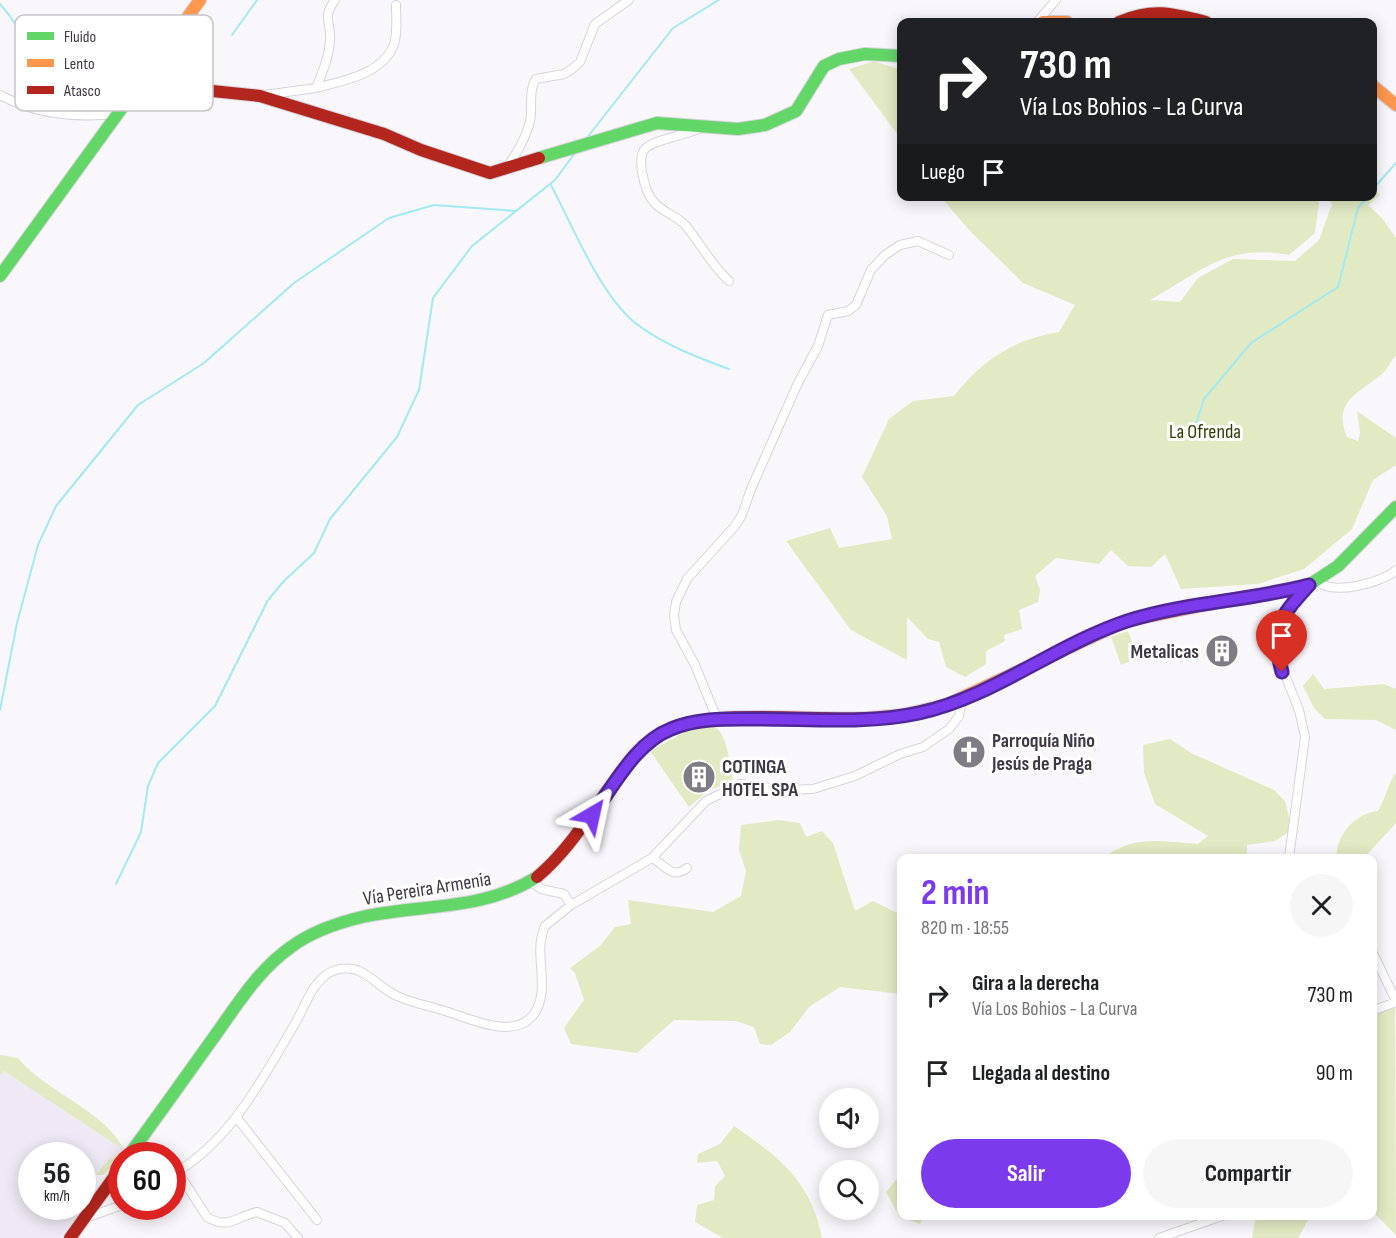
<!DOCTYPE html>
<html lang="es">
<meta charset="utf-8">
<style>
body{margin:0;font-family:"Sofia Sans Condensed",sans-serif;background:#f6f6f6;color:#202124;height:100vh;display:flex;flex-direction:column;font-size:22px;white-space:nowrap}
*{box-sizing:border-box;margin:0}
p{font-size:20px;color:#757577}
.icon{flex:none;width:33px;height:33px;fill:none;stroke:currentColor;stroke-width:2;stroke-linecap:round;stroke-linejoin:round}
.map{position:relative;flex:1;overflow:hidden}
.details{position:absolute;left:897px;top:854px;width:480px;height:366px;display:flex;flex-direction:column;background:#fff;border-radius:12px;box-shadow:0 3px 15px #0003}
.details>*{flex:none}
.guide{position:absolute;left:897px;top:18px;width:480px;height:183px;border-radius:12px;box-shadow:0 3px 15px #0003;background:#202124;color:#fff;overflow:hidden}
.tools{position:absolute;left:819px;top:1088px;display:grid;gap:12px}
.tools a{display:grid;place-items:center;width:60px;height:60px;border-radius:50%;background:#fff;box-shadow:0 3px 15px #0003;font-size:30px}
.speed{position:absolute;left:18px;top:1142px;display:flex;gap:12px;font-size:30px;font-weight:700;text-align:center}
.speed>*{display:grid;place-content:center;width:78px;height:78px;border-radius:50%;background:#fff;box-shadow:0 3px 15px #0003;line-height:1}
.speed small{font-size:15px;font-weight:400}
.speed .limit{border:9px solid #d22;background:#fff;color:#111}
.pin{position:absolute;display:grid;place-items:center;width:51px;height:51px;color:#fff;margin:-62px -26px;border-radius:50% 50% 50% 0;rotate:-45deg;box-shadow:0 0 6px #0007}
.pin .icon{rotate:45deg}
.me{position:absolute;width:66px;margin:-33px;rotate:36deg;stroke-linejoin:round;filter:drop-shadow(0 0 4px #0008)}
.turn{display:flex;align-items:center;gap:21px;height:126px;padding:0 24px;font-size:27px}
.turn .icon{width:78px;height:78px;stroke-width:2.5}
.turn b{display:block;font-size:42px;line-height:51px}
.then{display:flex;align-items:center;height:57px;padding:0 24px;background:#0003;gap:12px;font-size:22px}
.round{display:grid;place-items:center;flex:none;width:63px;height:63px;border-radius:32px;background:#f6f6f6}
.summary{display:flex;align-items:center;justify-content:space-between;height:102px;padding:0 24px}
h1{font-size:36px;font-weight:700;line-height:45px;color:#7c3aed}
.action{display:flex;gap:12px;margin-top:auto;padding:12px 24px}
.action a{flex:1;height:69px;border-radius:36px;background:#7c3aed;color:#fff;font-size:24px;font-weight:700;line-height:69px;text-align:center}
.action a+a{background:#f6f6f6;color:#202124}
ul{padding:0;list-style:none}
li{display:flex;align-items:center;gap:18px;height:78px;padding:0 24px}
li div{flex:1}
li b{display:block;font-size:22px}
li em{font-style:normal}
.map>svg:first-child{display:block}
</style>
<div class="map">
<svg width="1396" height="1238" viewBox="0 0 1396 1238">
<rect width="100%" height="100%" fill="#f9f7fc"/>
<path fill="#eee9f4" fill-rule="evenodd" d="M 4,1071 L 124,1150 L 106,1162 L 84,1189 L 91,1197 L 61,1238 L 0,1238 L 0,1076 ZM 32,1155 L 82,1155 L 82,1206 L 32,1206 Z"/>
<path fill="#e2eac4" d="M 874,61 L 901,70 L 901,139 L 849,69 Z
M 1373,187 L 1380,195 L 1368,205 L 1382,218 L 1396,238 L 1396,356 C 1391,360 1389,366 1385,371 C 1362,393 1331,399 1347,437 L 1358,441 L 1360,433 L 1357,411 L 1396,438 L 1396,465 L 1373,480 L 1352,529 L 1304,569 L 1258,584 L 1181,589 L 1165,554 L 1151,567 L 1128,566 L 1111,550 L 1099,564 L 1056,558 L 1035,576 L 1040,590 L 1038,602 L 1019,610 L 1022,629 L 1004,635 L 1005,641 L 986,651 L 986,664 L 965,677 L 946,667 L 939,642 L 928,639 L 907,617 L 907,660 L 851,630 L 786,541 L 830,528 L 839,548 L 892,539 L 887,516 L 862,477 L 889,419 L 913,401 L 954,396 C 982,360 1014,339 1059,332 L 1075,305 L 1023,283 L 969,230 L 941,197 L 1315,197 L 1319,203 L 1315,233 L 1289,255 C 1226,243 1201,272 1150,300 L 1180,302 L 1198,278 L 1233,259 L 1295,261 L 1319,240 L 1332,204 L 1328,197 L 1372,196 Z
M 1128,631 L 1138,658 L 1121,665 L 1111,637 Z
M 1313,674 L 1324,689 L 1384,684 L 1396,689 L 1396,730 L 1376,720 L 1325,719 L 1314,708 L 1303,686 Z
M 696,726 C 702,726 710,725 715,727 C 727,733 731,769 733,782 L 709,790 L 689,807 L 650,751 Z
M 1170,739 L 1191,753 L 1274,790 L 1285,801 L 1292,830 L 1275,841 L 1247,845 L 1247,858 L 1103,858 C 1136,834 1161,842 1198,844 L 1208,836 L 1155,804 L 1144,773 L 1143,745 Z
M 1396,773 L 1396,823 L 1364,858 L 1337,858 C 1335,835 1356,813 1378,811 C 1385,801 1390,778 1396,773 Z
M 778,820 L 800,823 L 806,837 L 822,831 L 833,843 L 855,911 L 873,901 L 901,915 L 901,994 L 840,987 L 809,1007 L 790,1032 L 771,1045 L 760,1044 L 754,1027 L 736,1021 L 674,1020 L 637,1053 L 571,1044 L 564,1028 L 584,1000 L 575,973 L 570,968 L 600,946 L 615,927 L 631,924 L 628,900 L 713,912 L 741,896 L 746,871 L 739,850 L 741,825 Z
M 1395,1006 L 1396,1235 L 1373,1212 L 1372,1016 Z
M 0,1055 L 18,1058 C 45,1092 105,1110 124,1150 L 119,1160 L 103,1175 L 96,1175 L 106,1162 L 124,1150 L 4,1071 L 0,1076 Z
M 734,1126 C 779,1157 811,1181 822,1238 L 723,1238 L 695,1222 L 697,1205 L 714,1200 L 715,1186 L 725,1176 L 717,1161 L 697,1163 L 698,1154 L 720,1144 Z
M 901,1174 L 902,1215 L 925,1215 L 920,1224 L 899,1216 L 886,1192 Z
M 1256,1215 L 1311,1215 L 1298,1238 L 1252,1238 Z"/>
<g fill="none" stroke-linecap="round" stroke-linejoin="round">
<path stroke="#a2eaf1" stroke-width="2" d="M 0,4 C 30,37 30,59 31,103
M 232,35 L 257,0
M 586,139 L 673,28 L 719,0
M 551,185 C 572,225 600,294 634,322 C 662,344 696,357 729,369
M 1372,190 L 1396,163
M 1191,439 L 1204,399 L 1251,343 L 1338,287 L 1358,208 L 1368,196
M 0,710 L 17,623 L 38,545 L 56,506 L 138,405 L 204,363 L 294,283 L 389,218 L 434,205 L 516,211
M 116,884 L 141,832 L 148,786 L 158,763 L 215,706 L 268,600 L 283,582 L 314,553 L 330,519 L 397,437 L 419,390 L 433,298 L 472,246 L 555,180 L 575,153"/>
<g stroke="#d7d3dc" stroke-width="10">
<path id="street" d="M 1037,22 L 1056,0
M 316,88 C 342,81 380,75 393,47 C 398,36 396,17 396,5
M 0,95 C 35,114 75,118 115,114
M 264,95 L 316,88 C 322,73 329,58 330,41 C 332,23 321,19 335,0
M 704,126 C 688,136 653,139 645,149 C 636,158 645,192 653,201 C 661,212 677,215 686,226 C 701,244 711,265 729,281
M 505,169 C 517,154 525,140 530,122 C 533,108 528,91 536,79 L 564,74 L 572,69 L 580,62 L 595,24 L 629,0
M 1317,581 C 1332,596 1382,583 1396,570
M 717,719 L 695,665 L 676,630 L 674,615 L 676,602 L 687,579 L 735,526 L 742,515 L 751,489 L 798,383 L 818,346 L 828,315 L 848,311 L 856,305 L 871,270 L 885,255 L 900,245 L 918,241 L 949,255
M 652,858 C 665,865 672,880 687,868
M 1289,858 L 1305,737 L 1299,710 L 1279,660 L 1279,631 L 1285,611 L 1307,586
M 532,882 L 541,889 L 564,894 L 571,905
M 1372,951 L 1396,1001
M 1372,1011 L 1396,1002
M 237,1118 L 317,1220
M 178,1172 L 207,1217 C 229,1230 235,1217 257,1212 L 285,1223 L 298,1238
M 172,1175 C 232,1140 262,1079 296,1022 C 305,1006 312,983 329,973 C 337,968 351,967 359,971 C 373,977 383,990 397,996 C 412,1003 429,1006 445,1011 C 469,1018 514,1041 534,1014 C 552,988 532,954 545,926 L 571,905 L 652,858 L 706,801 L 740,784 L 785,790 L 813,789 L 855,776 L 900,754 L 923,747 L 949,729 L 959,716 L 962,699
M 83,1219 L 122,1205
M 1159,1238 L 1225,1215"/>
</g>
<g stroke="#d7d3dc" stroke-width="14">
<path id="fast" d="M 539,158 L 657,123 L 738,129 L 765,125 L 796,111 L 824,66 L 839,59 L 865,54 L 902,56
M 0,276 L 140,83
M 1219,602 L 1309,585 L 1338,566 L 1396,507
M 129,1155 C 158,1116 186,1076 214,1037 C 237,1005 258,970 291,947 C 311,932 337,923 362,917 C 422,904 483,911 537,877"/>
</g>
<g stroke="#d7d3dc" stroke-width="14">
<path id="slow" d="M 1043,22 L 1067,22
M 140,83 L 200,0
M 1372,85 L 1396,105
M 868,718 L 902,715 L 946,705 L 1126,621 L 1219,602"/>
</g>
<g stroke="#d7d3dc" stroke-width="14">
<path id="jam" d="M 1119,22 C 1153,8 1171,13 1206,22
M 137,87 L 183,88 L 260,96 L 384,134 L 421,150 L 490,173 L 539,158
M 537,877 C 573,847 594,806 623,770 C 638,752 654,735 676,727 C 724,709 814,721 868,718
M 70,1238 L 122,1166"/>
</g>
<use href="#street" stroke="#fefeff" stroke-width="8"/>
<use href="#fast" stroke="#63d668" stroke-width="12"/>
<use href="#slow" stroke="#ff974d" stroke-width="12"/>
<use href="#jam" stroke="#b3261e" stroke-width="12"/>
</g>
<g fill="none" stroke-linecap="round" stroke-linejoin="round">
<g stroke="#51269a" stroke-width="15">
<path id="route" d="M 592,815 C 614,786 635,743 671,729 C 699,717 731,719 760,719 C 813,719 868,724 919,713 C 993,697 1055,645 1127,621 C 1186,602 1249,601 1309,585 C 1281,616 1270,627 1282,672"/>
</g>
<use href="#route" stroke="#7c3aed" stroke-width="10"/>
</g>
<defs>
<g id="building-disc" transform="scale(1.725)"><circle r="9.5" fill="#807c86" stroke="#fff"/><path d="M-4-6H4V6H1V3H-1V6H-4ZM-2.5-4.3h1.7v1.8h-1.7ZM.8-4.3h1.7v1.8H.8ZM-2.5-1h1.7V.8h-1.7ZM.8-1h1.7V.8H.8Z" fill="#fff"/></g>
<g id="church-disc" transform="scale(1.725)"><circle r="9.5" fill="#807c86" stroke="#fff"/><path d="M-1.2-6h2.4v3.5h3.3v2.4h-3.3V6h-2.4V-.1h-3.3v-2.4h3.3Z" fill="#fff"/></g>
</defs>
<g fill-rule="evenodd">
<use href="#building-disc" x="1222" y="651"/>
<use href="#church-disc" x="969" y="752"/>
<use href="#building-disc" x="699" y="777"/>
</g>
<g text-anchor="middle" stroke-width="6" stroke-linejoin="round" paint-order="stroke">
<g font-size="20" fill="#333c03" stroke="#fff">
<text x="1205" y="438">La Ofrenda</text>
</g>
<g font-size="20" font-weight="bold" fill="#3f3946" stroke="#fff" text-anchor="start">
<text x="1199" y="658" text-anchor="end">Metalicas</text>
<text x="992" y="747">Parroquía Niño<tspan x="992" dy="23">Jesús de Praga</tspan></text>
<text x="722" y="773">COTINGA<tspan x="722" dy="23">HOTEL SPA</tspan></text>
</g>
<g font-size="20" fill="#3f3946" stroke="#fff">
<text transform="translate(427 888) rotate(-9)" y="7">Vía Pereira Armenia</text>
</g>
</g>
<rect x="15" y="15" width="198" height="96" rx="9" fill="#fff" stroke="#c5c4c8" stroke-width="1.5"/>
<rect x="27" y="32" width="27" height="8" fill="#63d668"/>
<rect x="27" y="59" width="27" height="8" fill="#ff974d"/>
<rect x="27" y="86" width="27" height="8" fill="#b3261e"/>
<g font-size="16" fill="#3f3946">
<text x="64" y="42">Fluido</text>
<text x="64" y="69">Lento</text>
<text x="64" y="96">Atasco</text>
</g>
</svg>
<div class="tools">
<a><svg class="icon" aria-label="sound" viewBox="0 0 24 24"><path d="M4 9h4l5-4v14l-5-4H4zM17 9q2 3 0 6"/></svg></a>
<a><svg class="icon" aria-label="search" viewBox="0 0 24 24"><circle cx="10" cy="10" r="6"/><path d="M15 15l6 6"/></svg></a>
</div>
<div class="speed"><div>56<small>km/h</small></div><div class="limit">60</div></div>
<div class="pin" style="left:1282px;top:672px;background:#d93025"><svg class="icon" aria-label="arrive" viewBox="0 0 24 24"><path d="M6 21V4h12l-3 4 3 4H6"/></svg></div>
<svg class="me" style="left:592px;top:815px" viewBox="-20 -20 40 40"><path d="M0-17L14 15 0 8-14 15z" fill="#7c3aed" stroke="#fff" stroke-width="4"/></svg>
<div class="guide">
<div class="turn"><svg class="icon" aria-label="right" viewBox="0 0 24 24"><path d="M7 20v-9h11M14 6l5 5-5 5"/></svg><div><b>730 m</b>Vía Los Bohios - La Curva</div></div>
<div class="then">Luego<svg class="icon" aria-label="arrive" viewBox="0 0 24 24"><path d="M6 21V4h12l-3 4 3 4H6"/></svg></div>
</div>
<section class="details">
<div class="summary"><div><h1>2 min</h1><p>820 m · 18:55</p></div><a class="round"><svg class="icon" aria-label="close" viewBox="0 0 24 24"><path d="M6 6l12 12M18 6L6 18"/></svg></a></div>
<ul>
<li><svg class="icon" aria-label="right" viewBox="0 0 24 24"><path d="M7 20v-9h11M14 6l5 5-5 5"/></svg><div><b>Gira a la derecha</b><p>Vía Los Bohios - La Curva</p></div><em>730 m</em></li>
<li><svg class="icon" aria-label="arrive" viewBox="0 0 24 24"><path d="M6 21V4h12l-3 4 3 4H6"/></svg><div><b>Llegada al destino</b></div><em>90 m</em></li>
</ul>
<div class="action"><a>Salir</a><a>Compartir</a></div>
</section>
</div>
